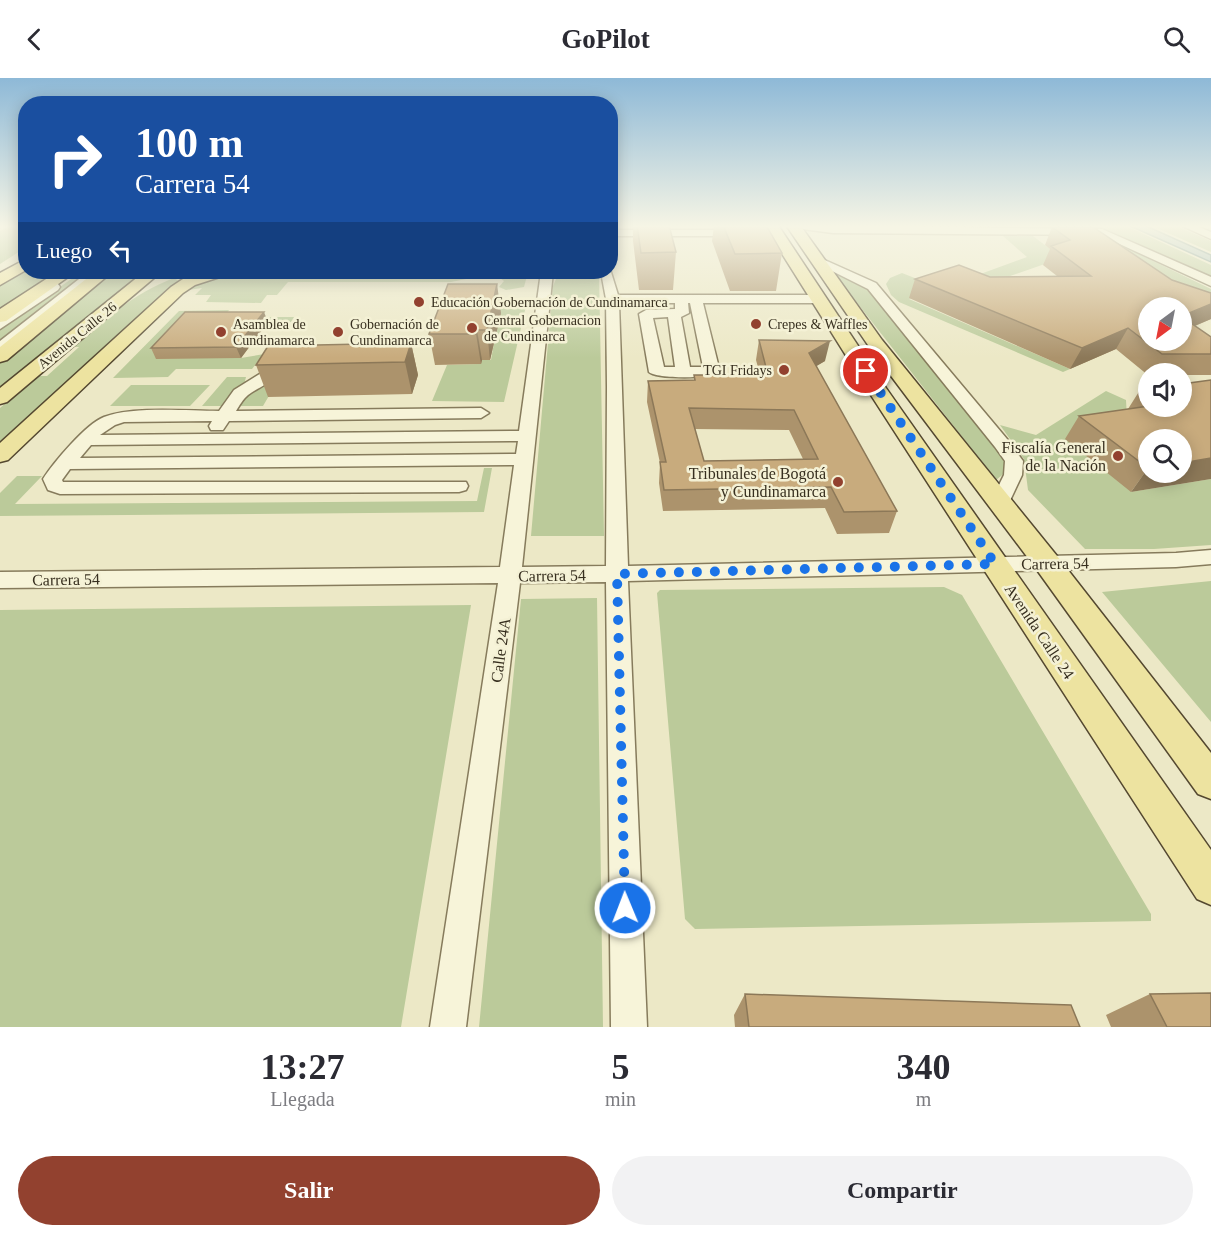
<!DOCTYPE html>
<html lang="es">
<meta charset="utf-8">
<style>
body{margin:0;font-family:Georgia,serif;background:#f2f2f3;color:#2b2b33;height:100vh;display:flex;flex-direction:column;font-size:22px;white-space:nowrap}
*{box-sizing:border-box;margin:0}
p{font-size:20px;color:#7c7c81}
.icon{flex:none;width:33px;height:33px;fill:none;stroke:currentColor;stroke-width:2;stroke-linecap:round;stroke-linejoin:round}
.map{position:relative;height:949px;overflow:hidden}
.side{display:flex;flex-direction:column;background:#fff;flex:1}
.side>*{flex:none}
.guide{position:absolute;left:18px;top:18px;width:600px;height:183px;border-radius:24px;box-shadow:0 3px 15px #0003;background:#1a4fa0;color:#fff;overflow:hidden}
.needle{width:39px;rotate:212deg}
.controls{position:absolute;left:1138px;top:219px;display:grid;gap:12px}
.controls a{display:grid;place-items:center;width:54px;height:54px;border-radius:50%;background:#fff;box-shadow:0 3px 15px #0003;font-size:30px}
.pin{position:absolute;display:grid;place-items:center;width:51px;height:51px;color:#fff;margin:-26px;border:3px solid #fff;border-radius:50%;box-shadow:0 2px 6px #0007}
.me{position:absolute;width:66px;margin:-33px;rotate:359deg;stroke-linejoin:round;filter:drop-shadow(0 0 4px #0008)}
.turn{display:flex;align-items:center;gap:21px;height:126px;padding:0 18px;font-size:27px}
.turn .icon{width:78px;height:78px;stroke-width:2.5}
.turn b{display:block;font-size:42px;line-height:51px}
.then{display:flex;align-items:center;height:57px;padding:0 18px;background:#0003;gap:12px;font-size:22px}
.eta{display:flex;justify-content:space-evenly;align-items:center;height:102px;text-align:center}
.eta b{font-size:36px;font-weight:600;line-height:42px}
.cta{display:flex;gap:12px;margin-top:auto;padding:12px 18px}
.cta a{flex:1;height:69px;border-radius:36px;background:#92412f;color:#fff;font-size:24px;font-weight:600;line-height:69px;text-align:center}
.cta a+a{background:#f2f2f3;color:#2b2b33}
header{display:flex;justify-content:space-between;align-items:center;height:78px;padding:0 18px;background:#fff;font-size:27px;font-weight:600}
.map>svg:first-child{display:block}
</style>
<header><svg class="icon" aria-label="back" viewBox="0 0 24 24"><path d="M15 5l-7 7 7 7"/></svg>GoPilot<svg class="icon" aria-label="search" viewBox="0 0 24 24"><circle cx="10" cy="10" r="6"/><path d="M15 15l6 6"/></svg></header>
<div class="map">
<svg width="1211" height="949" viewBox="0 0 1211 949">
<rect width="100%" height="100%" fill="#ece8c6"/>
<path fill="#bbca9a" d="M 10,147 L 25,147 L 25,170 L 0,186 L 0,153 Z
M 1039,147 L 1124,147 L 1211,187 L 1211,200 L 1108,152 L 1058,150 Z
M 1150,147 L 1174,147 L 1211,163 L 1211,174 Z
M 1003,158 L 1033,158 L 1062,180 L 993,204 L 975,198 L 1027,179 Z
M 1118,166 L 1211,211 L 1211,226 L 1173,213 Z
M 25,191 L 26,194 L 61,194 L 0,235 L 0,208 Z
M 832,193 L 867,209 L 986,352 L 1007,380 L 1006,394 L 996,402 Z
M 81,194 L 90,194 L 0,265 L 0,252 Z
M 109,194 L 145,194 L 0,309 L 0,285 Z
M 229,194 L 528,194 L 524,209 L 506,212 L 499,209 L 504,203 L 497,198 L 486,197 L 451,204 L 288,204 L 277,217 L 267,217 L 261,225 L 206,224 L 211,217 L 195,217 L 202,210 L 188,212 L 202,202 Z
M 559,194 L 599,194 L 604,458 L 531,458 L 553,208 Z
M 902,195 L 940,210 L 909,221 L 1070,291 L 1063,294 L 899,224 L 891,217 L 886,206 L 890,200 Z
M 174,200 L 182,205 L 108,266 L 0,368 L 0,330 L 36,298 L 47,298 L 79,269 L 68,269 C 102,244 134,215 174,200 Z
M 525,220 L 526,228 L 504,324 L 432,323 L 447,287 L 480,286 L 482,282 L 491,282 L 500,230 L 509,224 Z
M 229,232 L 224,239 L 294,239 L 291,244 L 211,245 L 157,280 L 241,280 L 264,276 L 252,291 L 176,291 L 168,299 L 113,300 L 179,233 Z
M 227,299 L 246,299 L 245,303 L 257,303 L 228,328 L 202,328 Z
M 280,299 L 263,328 L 234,328 L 253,312 Z
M 131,307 L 210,307 L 190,328 L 110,328 Z
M 1106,313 L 1126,322 L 1131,414 L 1211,401 L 1211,467 L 1154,471 L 1085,471 L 1028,412 L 1024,381 L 1000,347 L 1036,357 Z
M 484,390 L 492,390 L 484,434 L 0,438 L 0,415 L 17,398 L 42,398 L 15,426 L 477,423 Z
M 1211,503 L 1211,644 L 1102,514 Z
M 944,509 L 962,517 L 1151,836 L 1151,843 L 695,851 L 685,841 L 657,515 L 660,512 Z
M 597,520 L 603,949 L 479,949 L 521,521 Z
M 471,527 L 401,949 L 0,949 L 0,532 Z"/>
<path fill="#a7c0bd" stroke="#6e8e8c" stroke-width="1.5" d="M 1128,147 L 1144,147 L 1211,177 L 1211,184 Z"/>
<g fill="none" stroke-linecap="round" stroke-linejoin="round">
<g stroke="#867b5c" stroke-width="3">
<path id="minor" d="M 752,147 L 766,147 L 752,155 L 733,158 L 610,158 L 610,152 L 733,152 Z
M 790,147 L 1102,151 L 1211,199 L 1211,208 L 1100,157 L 833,155 L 795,150 Z
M 1180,147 L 1194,147 L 1211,154 L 1211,161 Z
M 818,179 L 876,205 L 1007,361 L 1023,383 L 1022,397 L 1007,429 L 1000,431 L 993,429 L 990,425 L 1004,397 L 1005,383 L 995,369 L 868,211 L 814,184 L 812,182 Z
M 610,191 L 618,217 L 819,217 L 825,221 L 819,225 L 703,225 L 720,294 C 713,301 656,301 649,294 L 639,236 L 646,232 L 675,231 L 675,225 L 619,225 L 628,488 L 1176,475 L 1211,472 L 1211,486 L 1176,489 L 628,503 L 647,949 L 611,949 L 606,504 L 520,505 L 466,949 L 430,949 L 498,505 L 0,510 L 0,494 L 500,489 L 514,387 L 70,391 L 62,402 L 63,404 L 466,404 L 468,408 L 466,412 L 459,414 L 60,416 L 48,412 L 43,401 C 54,384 86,346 104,339 C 133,328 187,333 219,333 L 234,312 L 271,289 L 276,291 L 279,294 C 270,306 259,309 248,317 C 243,321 239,328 236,333 L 481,330 L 489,335 L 481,340 L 229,343 L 223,352 L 211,352 L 209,348 L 212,343 L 124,344 L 115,347 L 100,357 L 519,353 L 541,194 L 553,194 L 522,489 L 606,488 L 607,309 L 606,221 L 601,194 L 610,194 ZM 688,225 L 690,225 L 703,289 L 690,289 L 681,239 L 689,235 ZM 668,239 L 675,289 L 664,289 L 653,240 ZM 518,363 L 516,376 L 80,380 L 91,367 Z
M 88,194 L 101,194 L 5,273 L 0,274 L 0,263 Z
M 54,205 L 58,206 L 60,209 L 58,212 L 0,251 L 0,241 Z"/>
</g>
<g stroke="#544830" stroke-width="3">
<path id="major" d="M 764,147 L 778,147 L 886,310 L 1211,772 L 1211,827 L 1197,821 L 867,311 Z
M 786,147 L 800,147 L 882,262 L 1057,478 L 1211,675 L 1211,721 L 1198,716 L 1037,492 L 870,270 Z
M 26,181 L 26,192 L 0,207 L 0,195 Z
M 57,194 L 75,194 L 6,243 L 0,244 L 0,231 Z
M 95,194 L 112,194 L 7,282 L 0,284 L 0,269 Z
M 144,194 L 161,194 L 7,324 L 0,326 L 0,310 Z
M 207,194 L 229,194 L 226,197 L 195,207 L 183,215 L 8,382 L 0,384 L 0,365 L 171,209 L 183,201 Z"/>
</g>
<use href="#minor" fill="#f7f4d9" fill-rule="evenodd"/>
<use href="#major" fill="#ede3a0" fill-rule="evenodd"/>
</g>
<path fill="#ac936c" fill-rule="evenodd" d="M 633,147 L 669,147 L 676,174 L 673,212 L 639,212 L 633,163 Z
M 714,147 L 766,147 L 782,175 L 776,213 L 730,213 L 712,163 Z
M 1052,149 L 1172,202 L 1211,215 L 1211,241 L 1195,248 L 1211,259 L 1211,297 L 1182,297 L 1182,296 L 1149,296 L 1149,298 L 1116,271 L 1070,291 L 909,220 L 915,201 L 1057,198 L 1043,187 L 1050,171 L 1045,167 Z
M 501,235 L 490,282 L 482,282 L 481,286 L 435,287 L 429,256 Z
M 268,244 L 241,280 L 156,281 L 151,270 Z
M 759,262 L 825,283 L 816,288 L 897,433 L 889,455 L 837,456 L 825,430 L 663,433 L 659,405 L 660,385 L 647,324 L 648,303 L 694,302 L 694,297 L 760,297 L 756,282 ZM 694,351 L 789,352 L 803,381 L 704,383 Z
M 411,265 L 418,297 L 412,316 L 268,319 L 256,287 Z
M 1211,302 L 1131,414 L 1065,361 L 1079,338 L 1128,331 L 1140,312 L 1149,311 L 1149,328 L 1182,328 Z
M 745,916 L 1080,949 L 735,949 L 734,937 Z
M 1150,916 L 1211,949 L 1111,949 L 1106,937 Z"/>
<path fill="#8c7858" d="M 497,206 L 501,235 L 490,282 L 487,252 Z
M 1211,226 L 1211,241 L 1182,253 L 1182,238 Z
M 264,234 L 268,244 L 241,280 L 236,269 Z
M 1128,250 L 1116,271 L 1070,291 L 1082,270 Z
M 477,252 L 482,282 L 481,286 L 476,256 Z
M 830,263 L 825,283 L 805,295 L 809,275 Z
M 411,265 L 418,297 L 412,316 L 405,284 Z
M 1211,380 L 1211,401 L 1131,414 L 1148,390 L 1149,390 L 1149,394 L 1182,394 L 1182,385 Z"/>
<path fill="#c8ab7d" stroke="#8c7858" stroke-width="1.5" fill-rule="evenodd" d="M 637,147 L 669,147 L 676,174 L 641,175 Z
M 723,147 L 766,147 L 782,175 L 735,176 Z
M 1052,149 L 1093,149 L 1172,202 L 1211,215 L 1211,226 L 1182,238 L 1182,230 L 1149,230 L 1149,262 L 1182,262 L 1182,239 L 1211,259 L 1211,276 L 1162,276 L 1128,250 L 1082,270 L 915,201 L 959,187 L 990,199 L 1091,198 L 1051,168 L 1070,162 Z
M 448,206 L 497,206 L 487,252 L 477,252 L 476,256 L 429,256 Z
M 185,234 L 264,234 L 236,269 L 151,270 Z
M 759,262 L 830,263 L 809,275 L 897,433 L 844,434 L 831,409 L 664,412 L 660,384 L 666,384 L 648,303 L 695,302 L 694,297 L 768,297 ZM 689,330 L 794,332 L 818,381 L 704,383 Z
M 411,265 L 405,284 L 256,287 L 268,268 Z
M 1211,302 L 1211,380 L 1182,385 L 1182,362 L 1149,362 L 1149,390 L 1148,390 L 1079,338 L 1149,328 L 1182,328 L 1182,306 Z
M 1149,311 L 1149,318 L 1140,312 Z
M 1211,915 L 1211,949 L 1167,949 L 1150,916 Z
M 745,916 L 1071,927 L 1080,949 L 749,949 Z"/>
<linearGradient id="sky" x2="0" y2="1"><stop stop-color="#8eb9d7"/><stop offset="0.53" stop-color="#f6f5e5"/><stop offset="1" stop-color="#f6f5e5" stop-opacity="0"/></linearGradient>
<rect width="1211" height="280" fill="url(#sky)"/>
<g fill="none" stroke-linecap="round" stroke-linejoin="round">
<path stroke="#1a73e8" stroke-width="10" stroke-dasharray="0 18" d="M 625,830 L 617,496 L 995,486 L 866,293"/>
</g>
<g fill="#92412f" stroke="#f4f1d5" stroke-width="2">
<circle cx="419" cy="224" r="6"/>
<circle cx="756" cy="246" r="6"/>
<circle cx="472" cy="250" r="6"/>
<circle cx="221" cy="254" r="6"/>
<circle cx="338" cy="254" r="6"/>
<circle cx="784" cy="292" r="6"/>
<circle cx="1118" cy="378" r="6"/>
<circle cx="838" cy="404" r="6"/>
</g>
<g text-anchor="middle" stroke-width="5" stroke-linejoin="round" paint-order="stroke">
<g font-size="14" fill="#372f1f" stroke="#f4f1d5" text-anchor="start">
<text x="431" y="229">Educación Gobernación de Cundinamarca</text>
<text x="484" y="247">Central Gobernacion<tspan x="484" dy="16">de Cundinarca</tspan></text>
<text x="233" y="251">Asamblea de<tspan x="233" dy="16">Cundinamarca</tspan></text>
<text x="350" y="251">Gobernación de<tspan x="350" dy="16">Cundinamarca</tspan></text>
<text x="768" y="251">Crepes &amp; Waffles</text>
<text x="772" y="297" text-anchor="end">TGI Fridays</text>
</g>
<g font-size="14" fill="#372f1f" stroke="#f4f1d5">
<text transform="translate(77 257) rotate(-39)" y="5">Avenida Calle 26</text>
</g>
<g font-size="16" fill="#372f1f" stroke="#f4f1d5" text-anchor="end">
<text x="1106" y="375">Fiscalía General<tspan x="1106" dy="18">de la Nación</tspan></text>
<text x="826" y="401">Tribunales de Bogotá<tspan x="826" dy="18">y Cundinamarca</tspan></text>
</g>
<g font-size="16" fill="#372f1f" stroke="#f4f1d5">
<text transform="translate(1055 485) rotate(-1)" y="6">Carrera 54</text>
<text transform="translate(552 497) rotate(-1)" y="6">Carrera 54</text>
<text transform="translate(66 501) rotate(-1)" y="6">Carrera 54</text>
<text transform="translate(1040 553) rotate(56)" y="6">Avenida Calle 24</text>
<text transform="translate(500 572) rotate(-82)" y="6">Calle 24A</text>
</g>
</g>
</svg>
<div class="controls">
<a><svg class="needle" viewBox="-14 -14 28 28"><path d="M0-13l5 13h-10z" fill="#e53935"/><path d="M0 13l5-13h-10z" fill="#7c7c81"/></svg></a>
<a><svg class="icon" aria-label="sound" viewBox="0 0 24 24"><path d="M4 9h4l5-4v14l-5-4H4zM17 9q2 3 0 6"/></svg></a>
<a><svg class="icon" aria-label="search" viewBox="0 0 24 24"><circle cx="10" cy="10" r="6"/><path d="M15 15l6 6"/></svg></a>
</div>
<div class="pin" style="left:866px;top:293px;background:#d93025"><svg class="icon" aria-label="arrive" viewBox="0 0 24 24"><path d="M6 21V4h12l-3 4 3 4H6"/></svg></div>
<svg class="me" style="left:625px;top:830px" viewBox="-20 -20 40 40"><circle r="17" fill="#1a73e8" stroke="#fff" stroke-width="3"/><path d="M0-11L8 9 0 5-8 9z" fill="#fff"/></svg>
<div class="guide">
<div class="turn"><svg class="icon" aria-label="right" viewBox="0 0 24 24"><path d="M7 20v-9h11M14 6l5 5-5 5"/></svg><div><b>100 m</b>Carrera 54</div></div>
<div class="then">Luego<svg class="icon" aria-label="left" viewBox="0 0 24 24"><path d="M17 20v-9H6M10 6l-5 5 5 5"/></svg></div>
</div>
</div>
<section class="side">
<div class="eta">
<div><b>13:27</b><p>Llegada</p></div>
<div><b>5</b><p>min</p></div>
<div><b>340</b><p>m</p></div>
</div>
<div class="cta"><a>Salir</a><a>Compartir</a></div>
</section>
